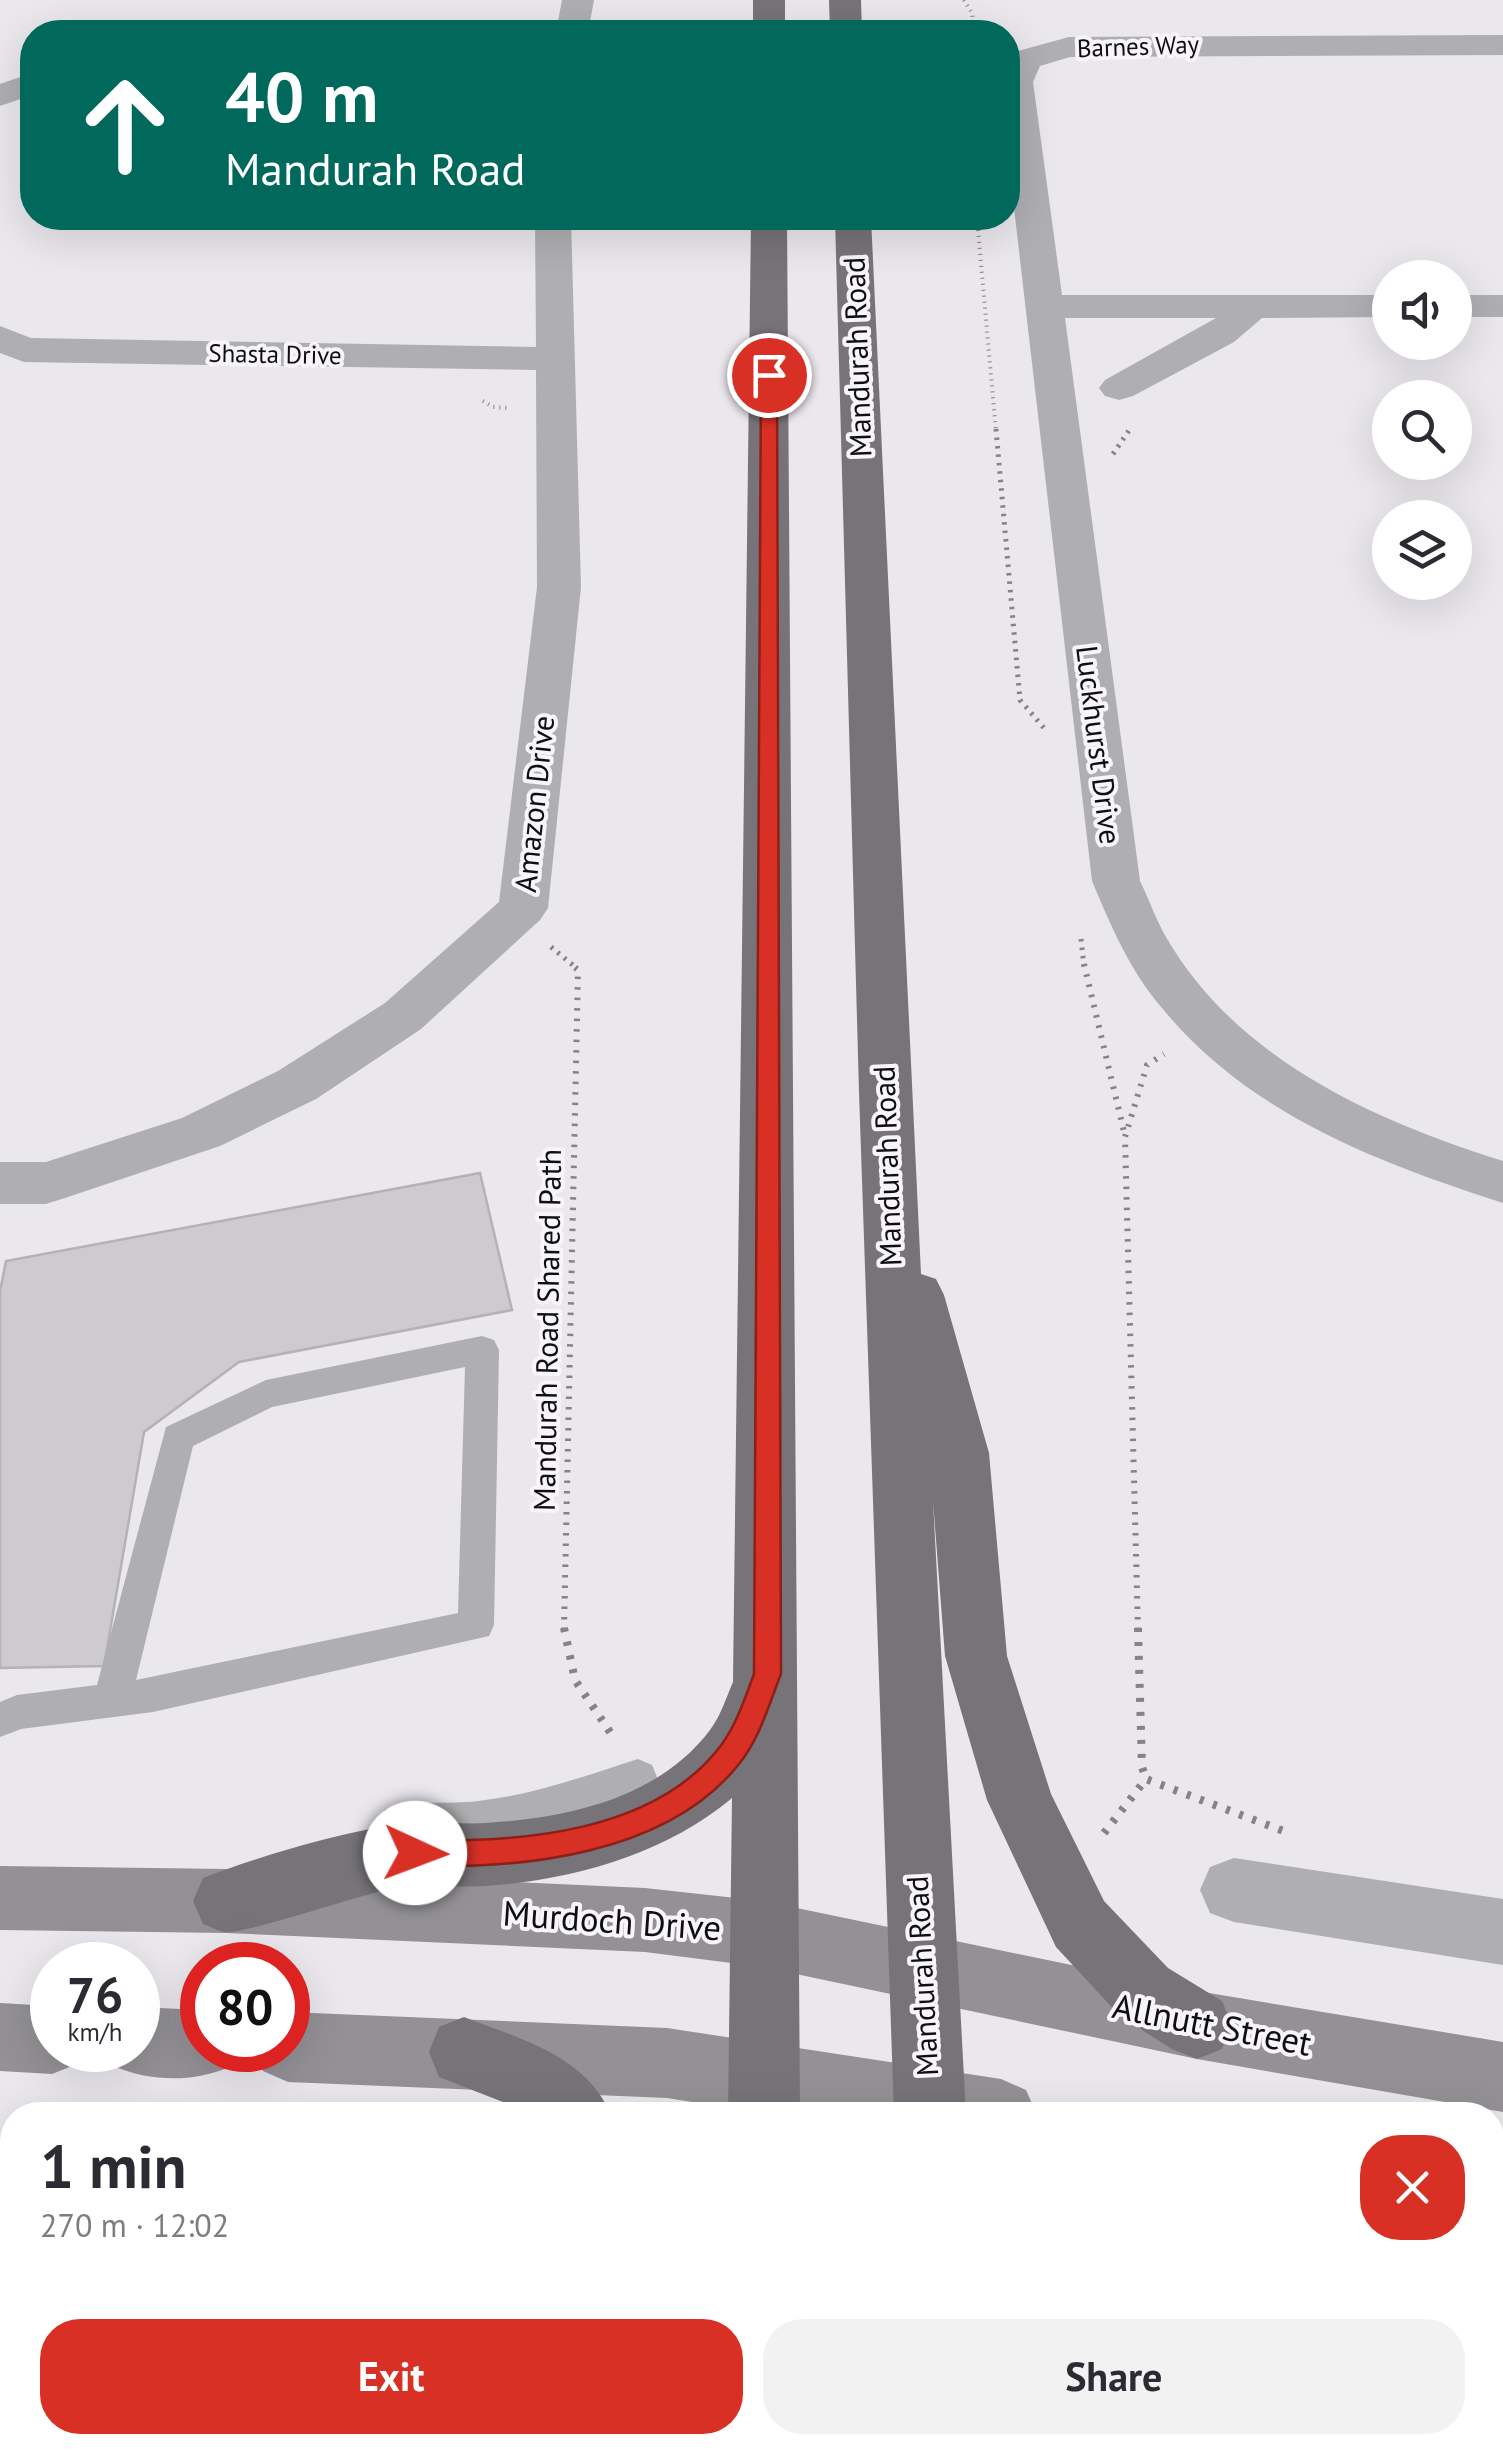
<!DOCTYPE html>
<meta charset="utf-8">
<style>
body{margin:0;font-family:"PT Sans",sans-serif;background:#f2f2f3;color:#2b2b33;height:100vh;display:flex;flex-direction:column;font-size:38px;white-space:nowrap}
*{box-sizing:border-box;margin:0}
p{font-size:32px;color:#7c7c81}
.icon{flex:none;width:55px;height:55px;fill:none;stroke:currentColor;stroke-width:2;stroke-linecap:round;stroke-linejoin:round}
.map{position:relative;flex:1;overflow:hidden}
.drawer{position:absolute;left:0px;top:2102px;width:1505px;height:352px;display:flex;flex-direction:column;background:#fff;border-radius:40px 40px 0 0;box-shadow:0 10px 40px #0002}
.drawer>*{flex:none}
.guide{position:absolute;left:20px;top:20px;width:1000px;height:210px;border-radius:40px;box-shadow:0 10px 40px #0002;background:#00695c;color:#fff;overflow:hidden}
.controls{position:absolute;left:1372px;top:260px;display:grid;gap:20px}
.controls a{display:grid;place-items:center;width:100px;height:100px;border-radius:50%;background:#fff;box-shadow:0 10px 40px #0002;font-size:50px}
.speed{position:absolute;left:30px;top:1942px;display:flex;gap:20px;font-size:50px;font-weight:700;text-align:center}
.speed>*{display:grid;place-content:center;width:130px;height:130px;border-radius:50%;background:#fff;box-shadow:0 10px 40px #0002;line-height:1}
.speed small{font-size:25px;font-weight:400}
.speed .limit{border:15px solid #d22;background:#fff;color:#111}
.pin{position:absolute;display:grid;place-items:center;width:85px;height:85px;color:#fff;margin:-42px;border:5px solid #fff;border-radius:50%;box-shadow:0 2px 10px #0007}
.me{position:absolute;width:110px;margin:-55px;rotate:92deg;stroke-linejoin:round;filter:drop-shadow(0 0 8px #0008)}
.turn{display:flex;align-items:center;gap:35px;height:210px;padding:0 40px;font-size:45px}
.turn .icon{width:130px;height:130px;stroke-width:2.5}
.turn b{display:block;font-size:70px;line-height:85px}
.round{display:grid;place-items:center;flex:none;width:105px;height:105px;border-radius:40px;background:#f2f2f3}
.summary{display:flex;align-items:center;justify-content:space-between;height:170px;padding:0 40px}
h1{font-size:60px;font-weight:700;line-height:75px}
.action{display:flex;gap:20px;margin-top:auto;padding:20px 40px}
.action a{flex:1;height:115px;border-radius:40px;background:#d93025;color:#fff;font-size:40px;font-weight:700;line-height:115px;text-align:center}
.action a+a{background:#f2f2f3;color:#2b2b33}
.map>svg:first-child{display:block}
</style>
<div class="map">
<svg width="1503" height="2453" viewBox="0 0 1503 2453">
<rect width="100%" height="100%" fill="#eae7ed"/>
<path fill="#cdcad0" stroke="#b4b1b7" stroke-width="2.5" d="M 480,1173 L 512,1310 L 239,1362 L 144,1432 L 104,1666 L 0,1668 L 0,1291 L 6,1261 Z"/>
<g fill="none" stroke-linecap="round" stroke-linejoin="round">
<path stroke="#858387" stroke-width="4" stroke-dasharray="1 5" stroke-linecap="butt" d="M 964,0 L 972,13 L 975,32
M 977,218 L 996,432
M 483,401 L 493,407 L 509,408
M 1128,432 L 1131,427"/>
<path stroke="#858387" stroke-width="5" stroke-dasharray="2.5 6" stroke-linecap="butt" d="M 996,429 L 1020,700 L 1044,728
M 1113,454 L 1130,429
M 1081,939 L 1084,966
M 551,947 L 574,966"/>
<path stroke="#858387" stroke-width="6" stroke-dasharray="2.5 8" stroke-linecap="butt" d="M 1084,964 L 1125,1136
M 564,1630 L 578,970 L 571,964
M 1138,1630 L 1125,1137 L 1147,1065 L 1164,1054"/>
<path stroke="#858387" stroke-width="8" stroke-dasharray="4 10" stroke-linecap="butt" d="M 564,1628 L 575,1680 L 614,1738
M 1138,1628 L 1142,1767 L 1146,1779
M 1104,1833 L 1146,1779 L 1286,1832
M 1492,2369 L 1503,2384"/>
<path fill="#afaeb0" fill-rule="evenodd" d="M 482,1336 L 494,1340 L 499,1350 L 494,1625 L 489,1636 L 153,1712 L 21,1729 L 0,1737 L 0,1702 L 17,1695 L 97,1685 L 166,1427 L 266,1380 ZM 465,1367 L 458,1613 L 136,1680 L 193,1446 L 272,1407 Z
M 638,1759 L 652,1765 L 657,1777 L 652,1789 C 590,1813 445,1859 384,1836 L 379,1823 L 384,1810 C 414,1799 447,1805 478,1801 C 533,1795 585,1776 638,1759 Z"/>
<path fill="#afaeb0" fill-rule="evenodd" d="M 562,0 L 594,0 L 588,32 L 556,32 Z
M 1503,35 L 1503,55 L 1070,57 L 1040,66 L 1033,82 L 1062,295 L 1390,295 L 1390,317 L 1262,318 L 1234,342 L 1133,396 L 1119,400 L 1105,396 L 1099,388 L 1105,380 L 1216,318 L 1065,318 L 1140,881 C 1149,899 1156,920 1166,937 C 1236,1059 1375,1121 1503,1161 L 1503,1203 C 1376,1162 1249,1114 1162,1008 C 1130,971 1111,926 1092,881 L 1008,156 L 1009,59 L 1014,52 L 1069,37 Z
M 32,73 L 32,95 L 0,106 L 0,84 Z
M 535,218 L 571,218 L 581,587 L 548,908 L 540,920 L 421,1029 L 316,1099 L 220,1146 L 65,1198 L 46,1204 L 0,1204 L 0,1162 L 46,1162 L 182,1118 L 278,1071 L 385,1003 L 499,902 L 537,587 L 536,370 L 24,362 L 0,353 L 0,326 L 31,338 L 536,347 Z
M 1455,295 L 1503,295 L 1503,317 L 1455,317 Z
M 1234,1858 L 1503,1899 L 1503,1965 L 1234,1922 L 1210,1913 L 1200,1890 L 1210,1867 Z"/>
<path fill="#939195" fill-rule="evenodd" d="M 0,1866 L 227,1869 L 645,1888 L 763,1901 L 1197,1991 L 1503,2042 L 1503,2112 L 1197,2059 L 763,1967 L 645,1952 L 227,1933 L 0,1930 Z
M 0,2003 L 52,2006 L 52,2050 L 83,2050 L 77,2064 L 52,2074 L 0,2071 Z
M 138,2007 L 202,2010 L 202,2050 L 234,2050 L 227,2068 C 190,2083 149,2081 113,2066 L 106,2050 L 138,2050 Z
M 288,2012 L 667,2028 L 1001,2079 L 1026,2090 L 1037,2115 L 775,2115 L 667,2098 L 288,2082 L 263,2071 L 254,2050 L 288,2050 Z"/>
<path fill="#767478" fill-rule="evenodd" d="M 753,0 L 785,0 L 785,32 L 753,32 Z
M 829,0 L 861,0 L 862,32 L 830,32 Z
M 751,218 L 787,218 L 800,2115 L 728,2115 L 732,1798 C 664,1855 572,1880 485,1886 C 451,1888 420,1883 386,1890 C 357,1896 242,1935 224,1932 C 218,1931 210,1926 203,1924 L 193,1901 L 203,1878 C 266,1854 349,1829 417,1822 C 440,1820 462,1825 485,1823 C 567,1818 658,1799 710,1730 C 721,1715 726,1698 733,1682 Z
M 835,218 L 871,218 L 921,1274 L 936,1279 L 944,1295 L 989,1453 L 1007,1656 L 1051,1794 L 1104,1901 L 1168,1968 L 1222,2001 L 1232,2025 L 1222,2049 L 1197,2059 L 1172,2049 L 1120,2016 L 1056,1947 L 987,1800 L 945,1656 L 933,1501 L 966,2115 L 894,2115 L 859,1092 Z
M 464,2017 C 520,2039 586,2055 611,2115 L 520,2115 L 508,2104 L 439,2077 L 429,2052 L 439,2027 Z
M 1503,2203 L 1503,2277 L 1492,2279 L 1492,2205 Z
M 623,2442 L 701,2442 L 702,2453 L 624,2453 Z
M 722,2442 L 800,2442 L 800,2453 L 722,2453 Z
M 913,2442 L 991,2442 L 991,2453 L 913,2453 Z"/>
</g>
<path fill="#d93025" stroke="#8d1f18" stroke-width="2.5" d="M 769,370 L 777,375 L 781,1674 C 769,1704 760,1738 739,1764 C 667,1855 522,1869 415,1866 L 406,1862 L 402,1853 L 406,1844 L 415,1840 C 516,1843 656,1834 722,1744 C 737,1723 745,1698 754,1674 L 761,375 Z"/>
<g text-anchor="middle" stroke-width="8" stroke-linejoin="round" paint-order="stroke">
<g font-size="25" fill="#0f0e10" stroke="#f7f4fa">
<text transform="translate(1138 46) rotate(-2)" y="9">Barnes Way</text>
<text transform="translate(275 354) rotate(1)" y="9">Shasta Drive</text>
</g>
<g font-size="30" fill="#0f0e10" stroke="#f7f4fa">
<text transform="translate(858 357) rotate(-92)" y="10">Mandurah Road</text>
<text transform="translate(1098 745) rotate(83)" y="10">Luckhurst Drive</text>
<text transform="translate(535 804) rotate(-84)" y="10">Amazon Drive</text>
<text transform="translate(888 1166) rotate(-92)" y="10">Mandurah Road</text>
<text transform="translate(548 1330) rotate(-89)" y="10">Mandurah Road Shared Path</text>
<text transform="translate(923 1976) rotate(-93)" y="10">Mandurah Road</text>
</g>
<g font-size="35" fill="#0f0e10" stroke="#f7f4fa">
<text transform="translate(612 1921) rotate(4)" y="12">Murdoch Drive</text>
<text transform="translate(1212 2025) rotate(11)" y="12">Allnutt Street</text>
</g>
</g>
</svg>
<div class="controls">
<a><svg class="icon" aria-label="sound" viewBox="0 0 24 24"><path d="M4 9h4l5-4v14l-5-4H4zM17 9q2 3 0 6"/></svg></a>
<a><svg class="icon" aria-label="search" viewBox="0 0 24 24"><circle cx="10" cy="10" r="6"/><path d="M15 15l6 6"/></svg></a>
<a><svg class="icon" aria-label="layers" viewBox="0 0 24 24"><path d="M12 4l9 5-9 5-9-5zM3 14l9 5 9-5"/></svg></a>
</div>
<div class="speed"><div>76<small>km/h</small></div><div class="limit">80</div></div>
<div class="pin" style="left:769px;top:375px;background:#d93025"><svg class="icon" aria-label="arrive" viewBox="0 0 24 24"><path d="M6 21V4h12l-3 4 3 4H6"/></svg></div>
<svg class="me" style="left:415px;top:1853px" viewBox="-20 -20 40 40"><circle r="19" fill="#fff"/><path d="M0-13L10 11 0 6-10 11z" fill="#d93025"/></svg>
<div class="guide">
<div class="turn"><svg class="icon" aria-label="ahead" viewBox="0 0 24 24"><path d="M12 20V5M6 11l6-6 6 6"/></svg><div><b>40 m</b>Mandurah Road</div></div>
</div>
<section class="drawer">
<div class="summary"><div><h1>1 min</h1><p>270 m · 12:02</p></div><a class="round" style="background:#d93025;color:#fff"><svg class="icon" aria-label="close" viewBox="0 0 24 24"><path d="M6 6l12 12M18 6L6 18"/></svg></a></div>
<div class="action"><a>Exit</a><a>Share</a></div>
</section>
</div>
